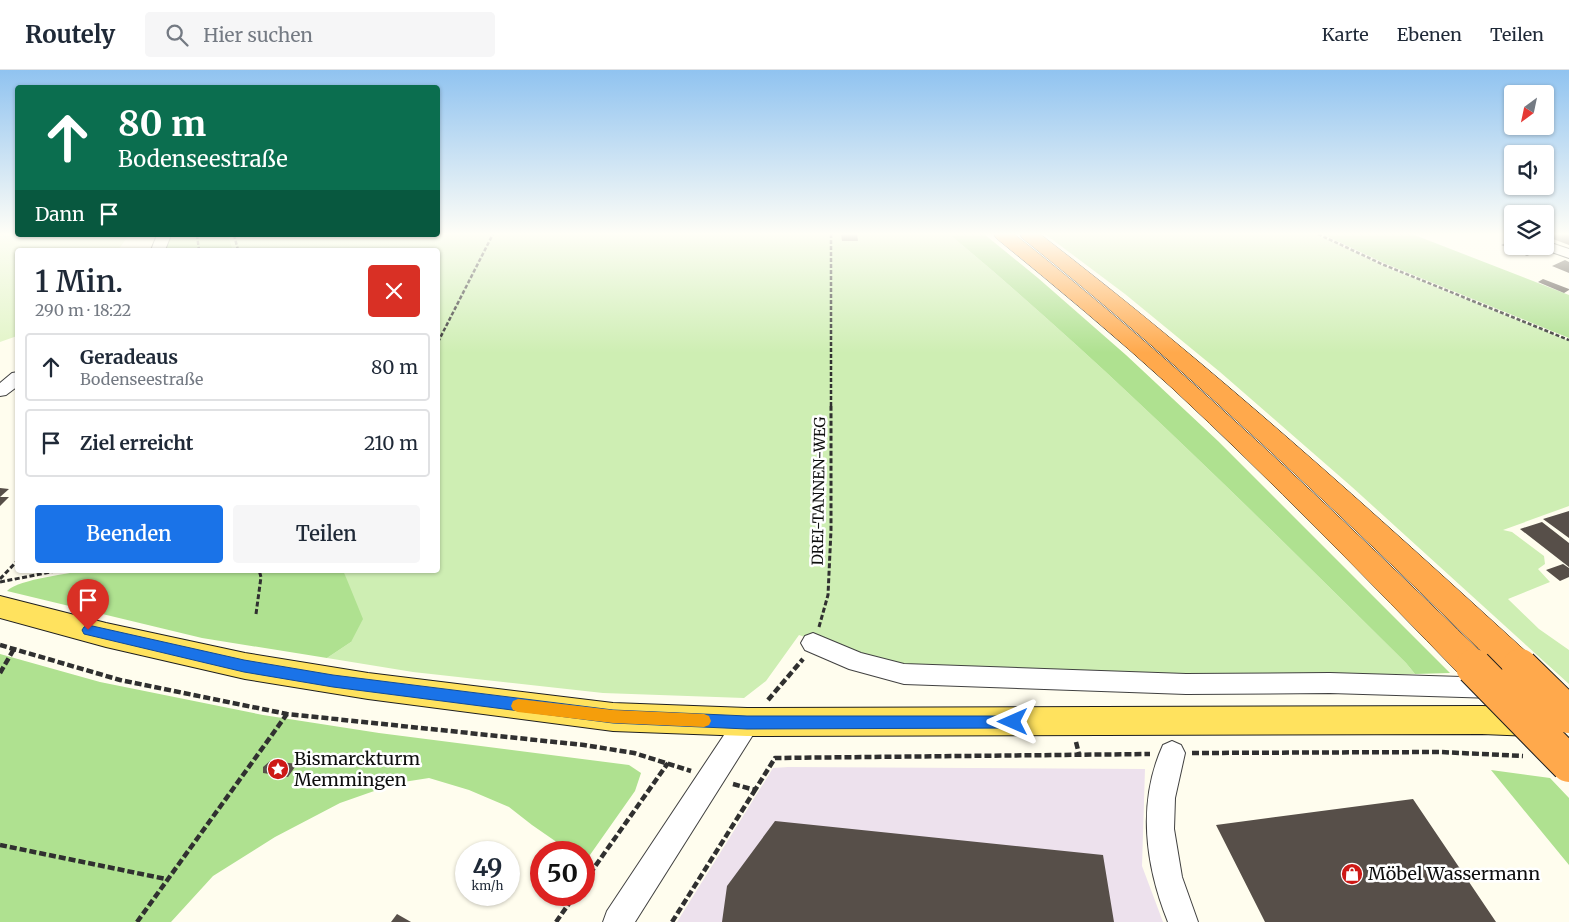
<!DOCTYPE html>
<html lang="de">
<meta charset="utf-8">
<style>
body{margin:0;font-family:Merriweather,serif;background:#f6f6f7;color:#1f2937;height:100vh;display:flex;flex-direction:column;font-size:19px;white-space:nowrap}
*{box-sizing:border-box;margin:0}
p{font-size:16px;color:#747a83}
.icon{flex:none;width:28px;height:28px;fill:none;stroke:currentColor;stroke-width:2;stroke-linecap:round;stroke-linejoin:round}
.map{position:relative;flex:1;overflow:hidden}
.side{position:absolute;left:15px;top:178px;width:425px;height:325px;display:flex;flex-direction:column;background:#fff;border-radius:5px;box-shadow:0 1px 4px #0004}
.side>*{flex:none}
.hud{position:absolute;left:15px;top:15px;width:425px;height:152px;border-radius:5px;box-shadow:0 1px 4px #0004;background:#0b6e4f;color:#fff;overflow:hidden}
.needle{width:32px;rotate:213deg}
.fabs{position:absolute;left:1504px;top:15px;display:grid;gap:10px}
.fabs a{display:grid;place-items:center;width:50px;height:50px;border-radius:5px;background:#fff;box-shadow:0 1px 4px #0004;font-size:25px}
.speed{position:absolute;left:455px;top:771px;display:flex;gap:10px;font-size:25px;font-weight:700;text-align:center}
.speed>*{display:grid;place-content:center;width:65px;height:65px;border-radius:50%;background:#fff;box-shadow:0 1px 4px #0004;line-height:1}
.speed small{font-size:12px;font-weight:400}
.speed .limit{border:8px solid #d22;background:#fff;color:#111}
.pin{position:absolute;display:grid;place-items:center;width:42px;height:42px;color:#fff;margin:-51px -21px;border-radius:50% 50% 50% 0;rotate:-45deg;box-shadow:0 0 5px #0007}
.pin .icon{rotate:45deg}
.me{position:absolute;width:55px;margin:-28px;rotate:270deg;stroke-linejoin:round;filter:drop-shadow(0 0 4px #0008)}
.turn{display:flex;align-items:center;gap:18px;height:105px;padding:0 20px;font-size:22px}
.turn .icon{width:65px;height:65px;stroke-width:2.5}
.turn b{display:block;font-size:35px;line-height:42px}
.then{display:flex;align-items:center;height:48px;padding:0 20px;background:#0003;gap:10px;font-size:19px}
.round{display:grid;place-items:center;flex:none;width:52px;height:52px;border-radius:5px;background:#f6f6f7}
.summary{display:flex;align-items:center;justify-content:space-between;height:85px;padding:0 20px}
h1{font-size:30px;font-weight:600;line-height:38px}
.action{display:flex;gap:10px;margin-top:auto;padding:10px 20px}
.action a{flex:1;height:58px;border-radius:5px;background:#1a73e8;color:#fff;font-size:20px;font-weight:600;line-height:58px;text-align:center}
.action a+a{background:#f6f6f7;color:#1f2937}
ul{padding:0;list-style:none}
li{display:flex;align-items:center;gap:15px;height:68px;margin:0 10px 8px;padding:0 10px;border:2px solid #e0e1e3;border-radius:5px}
li div{flex:1}
li b{display:block;font-size:19px}
li em{font-style:normal}
header{display:flex;align-items:center;gap:30px;box-sizing:border-box;height:70px;padding:0 25px;background:#fff;border-bottom:1px solid #e0e1e3}
header strong{font-size:24px}
nav{display:flex;gap:28px;margin-inline-start:auto;font-size:18px}
.search{width:350px;height:45px;background:#f6f6f7;display:flex;align-items:center;gap:12px;box-sizing:border-box;padding:0 18px;border-radius:5px;color:#747a83;font-size:19px}
.map>svg:first-child{display:block}
</style>
<header>
<strong>Routely</strong>
<div class="search"><svg class="icon" aria-label="search" viewBox="0 0 24 24"><circle cx="10" cy="10" r="6"/><path d="M15 15l6 6"/></svg>Hier suchen</div>
<nav><a>Karte</a><a>Ebenen</a><a>Teilen</a></nav>
</header>
<div class="map">
<svg width="1569" height="852" viewBox="0 0 1569 852">
<rect width="100%" height="100%" fill="#fffdee"/>
<path fill="#ede1ed" d="M 788,697 L 1145,699 L 1142,796 L 1163,852 L 677,852 L 773,698 Z"/>
<path fill="#ceeeb3" d="M 438,164 L 949,164 C 1109,297 1257,446 1406,593 L 1415,604 L 1283,608 L 889,596 L 799,565 L 766,611 L 744,628 L 603,623 L 413,602 L 327,588 L 351,572 L 349,518 L 343,500 L 438,500 L 438,180 L 233,180 L 228,165 Z
M 1045,164 L 1316,164 L 1383,196 L 1569,271 L 1569,436 L 1503,460 L 1512,462 L 1544,486 L 1545,494 L 1538,499 L 1550,512 L 1508,529 L 1539,559 L 1569,580 L 1569,614 L 1352,417 L 1220,302 L 1125,224 Z"/>
<path fill="#afe190" d="M 949,164 L 984,164 L 1038,208 L 1126,285 L 1218,371 L 1450,603 L 1415,604 L 1406,593 C 1257,446 1109,297 949,164 Z
M 1322,164 L 1412,164 L 1569,225 L 1569,268 L 1386,194 Z
M 160,165 L 228,165 L 233,180 L 153,180 Z
M 91,500 L 343,500 L 363,549 L 351,572 L 327,588 L 202,568 L 7,521 C 19,509 72,503 91,500 Z
M 0,584 L 100,612 L 263,645 L 379,663 L 629,695 L 641,703 L 635,721 L 585,792 L 584,782 L 571,782 L 532,755 L 509,737 L 469,720 L 429,708 L 397,713 L 340,733 L 275,767 L 213,806 L 171,852 L 0,852 Z
M 1491,700 L 1550,708 L 1569,728 L 1569,795 Z"/>
<path fill="#e1f4c6" d="M 0,164 L 18,165 L 129,165 L 118,180 L 18,180 L 17,266 L 0,272 Z"/>
<path fill="#574f49" d="M 841,164 L 857,164 L 858,171 L 842,171 Z
M 1545,164 L 1569,164 L 1569,175 L 1545,166 Z
M 1512,170 L 1512,176 L 1529,176 L 1539,181 L 1527,186 L 1501,175 Z
M 1565,190 L 1569,192 L 1569,203 L 1552,196 Z
M 1543,209 L 1569,219 L 1569,220 L 1564,223 L 1538,212 Z
M 0,418 L 9,419 L 0,427 L 9,427 L 0,436 Z
M 1569,441 L 1569,468 L 1543,449 Z
M 1542,452 L 1569,473 L 1569,497 L 1520,459 Z
M 1563,494 L 1569,498 L 1569,507 L 1560,511 L 1546,500 Z
M 270,691 L 273,691 L 297,694 L 288,707 L 263,703 L 263,697 Z
M 1413,729 L 1496,852 L 1265,852 L 1216,755 Z
M 775,751 L 1103,785 L 1114,852 L 722,852 L 727,816 Z
M 397,844 L 411,852 L 391,852 Z"/>
<g fill="none" stroke-linecap="round" stroke-linejoin="round">
<g stroke="#414141" stroke-width="2">
<path id="minor" d="M 157,165 L 171,165 L 165,180 L 151,180 Z
M 1545,171 L 1569,179 L 1569,188 L 1540,178 L 1539,176 L 1545,176 Z
M 18,302 L 18,316 L 6,325 L 0,326 L 0,313 L 12,303 Z
M 813,563 L 861,583 L 904,594 L 1186,604 L 1330,603 L 1495,608 L 1504,611 L 1507,618 L 1504,625 L 1495,628 L 1330,623 L 1186,624 L 904,614 L 849,599 L 805,580 L 801,573 L 805,566 Z
M 747,641 L 756,644 L 760,652 L 756,660 L 635,852 L 603,852 L 607,841 L 738,644 Z
M 1172,671 L 1181,675 L 1185,683 L 1175,728 L 1174,759 L 1182,807 L 1198,852 L 1168,852 C 1145,795 1137,732 1163,675 Z"/>
</g>
<g stroke="#1f1f1f" stroke-width="2">
<path id="major" d="M 0,526 L 106,553 L 245,583 L 368,603 L 613,633 L 747,638 L 1482,636 L 1534,638 L 1545,642 L 1550,652 L 1545,662 L 1534,666 L 1482,664 L 747,666 L 613,661 L 368,629 L 245,609 L 106,577 L 0,548 Z"/>
</g>
<g stroke="#1f1f1f" stroke-width="1">
<path id="highway" d="M 994,164 L 1014,164 C 1181,295 1333,440 1486,587 L 1491,597 L 1486,607 L 1474,611 L 1462,607 C 1367,509 1272,411 1172,318 C 1115,266 1056,217 996,168 Z
M 1020,164 L 1040,164 C 1212,296 1372,441 1532,587 L 1537,597 L 1532,607 L 1520,611 L 1508,607 C 1351,454 1193,304 1022,168 Z"/>
</g>
<path stroke="#303030" stroke-width="2.5" stroke-dasharray="4 2" stroke-linecap="butt" d="M 831,164 L 831,337
M 1318,164 L 1384,195 L 1569,270
M 197,165 L 199,180
M 234,165 L 238,180
M 438,272 L 493,164"/>
<path stroke="#303030" stroke-width="3" stroke-dasharray="5 2.5" stroke-linecap="butt" d="M 0,509 L 18,490
M 0,512 L 61,500
M 256,544 L 261,507 L 259,500
M 819,557 L 828,525 L 831,460 L 831,336"/>
<path stroke="#303030" stroke-width="4.5" stroke-dasharray="7 3" stroke-linecap="butt" d="M 0,575 L 120,610 L 287,644 L 584,675 L 634,683 L 691,701
M 0,603 L 14,579
M 768,630 L 803,589
M 1076,672 L 1079,684
M 1192,683 L 1440,682 L 1523,686
M 733,714 L 755,720 L 775,688 L 1150,684
M 0,775 L 166,809
M 584,812 L 668,693
M 137,852 L 287,644
M 556,852 L 575,825
M 672,852 L 755,720"/>
<use href="#minor" fill="#fff" fill-rule="evenodd"/>
<use href="#major" fill="#ffe25e" fill-rule="evenodd"/>
<use href="#highway" fill="#ffa94c" fill-rule="evenodd"/>
<g stroke="#1f1f1f" stroke-width="38" stroke-linecap="butt">
<path id="highway-bridge" d="M 1474,597 L 1569,694
M 1520,597 L 1569,645"/>
</g>
<use href="#highway-bridge" stroke="#ffa94c" stroke-width="36"/>
</g>
<linearGradient id="sky" x2="0" y2="1"><stop stop-color="#90c3f0"/><stop offset="0.58" stop-color="#fffef7"/><stop offset="1" stop-color="#fffef7" stop-opacity="0"/></linearGradient>
<rect width="1569" height="283" fill="url(#sky)"/>
<path fill="#1a73e8" stroke="#114b97" d="M 88,555 L 244,590 L 333,605 L 613,640 L 747,646 L 1013,646 L 1018,648 L 1021,652 L 1018,657 L 1013,658 L 747,659 L 613,653 L 333,617 L 244,602 L 84,564 L 82,560 L 84,557 Z"/>
<path fill="#f59e0b" d="M 518,629 L 613,640 L 704,644 L 709,646 L 711,651 L 709,655 L 704,657 L 613,653 L 518,642 L 513,640 L 511,636 L 513,631 Z"/>
<defs>
<g id="sight-disc" transform="scale(1.125)"><circle r="9.5" fill="#cd1916" stroke="#fff"/><path d="M0-6L1.8-2.2L6-1.7L2.9 1.2L3.7 5.4L0 3.3L-3.7 5.4L-2.9 1.2L-6-1.7L-1.8-2.2Z" fill="#fff"/></g>
<g id="shop-disc" transform="scale(1.125)"><circle r="9.5" fill="#cd1916" stroke="#fff"/><path d="M-5-2.5h2.3a2.7 3.5 0 0 1 5.4 0H5L5.5 6h-11ZM-1.5-2.5h3a1.5 2.3 0 0 0-3 0Z" fill="#fff"/></g>
</defs>
<g fill-rule="evenodd">
<use href="#sight-disc" x="278" y="699"/>
<use href="#shop-disc" x="1352" y="804"/>
</g>
<g text-anchor="middle" stroke-width="5" stroke-linejoin="round" paint-order="stroke">
<g font-size="15" fill="#0e0e0e" stroke="#fff">
<text transform="translate(819 421) rotate(-89)" y="5">DREI-TANNEN-WEG</text>
</g>
<g font-size="18" fill="#0e0e0e" stroke="#fff" text-anchor="start">
<text x="294" y="695">Bismarckturm<tspan x="294" dy="21">Memmingen</tspan></text>
<text x="1368" y="810">Möbel Wassermann</text>
</g>
</g>
</svg>
<div class="fabs">
<a><svg class="needle" viewBox="-14 -14 28 28"><path d="M0-13l5 13h-10z" fill="#e53935"/><path d="M0 13l5-13h-10z" fill="#747a83"/></svg></a>
<a><svg class="icon" aria-label="sound" viewBox="0 0 24 24"><path d="M4 9h4l5-4v14l-5-4H4zM17 9q2 3 0 6"/></svg></a>
<a><svg class="icon" aria-label="layers" viewBox="0 0 24 24"><path d="M12 4l9 5-9 5-9-5zM3 14l9 5 9-5"/></svg></a>
</div>
<div class="speed"><div>49<small>km/h</small></div><div class="limit">50</div></div>
<div class="pin" style="left:88px;top:560px;background:#d93025"><svg class="icon" aria-label="arrive" viewBox="0 0 24 24"><path d="M6 21V4h12l-3 4 3 4H6"/></svg></div>
<svg class="me" style="left:1013px;top:652px" viewBox="-20 -20 40 40"><path d="M0-17L14 15 0 8-14 15z" fill="#1a73e8" stroke="#fff" stroke-width="4"/></svg>
<div class="hud">
<div class="turn"><svg class="icon" aria-label="ahead" viewBox="0 0 24 24"><path d="M12 20V5M6 11l6-6 6 6"/></svg><div><b>80 m</b>Bodenseestraße</div></div>
<div class="then">Dann<svg class="icon" aria-label="arrive" viewBox="0 0 24 24"><path d="M6 21V4h12l-3 4 3 4H6"/></svg></div>
</div>
<section class="side">
<div class="summary"><div><h1>1 Min.</h1><p>290 m · 18:22</p></div><a class="round" style="background:#d93025;color:#fff"><svg class="icon" aria-label="close" viewBox="0 0 24 24"><path d="M6 6l12 12M18 6L6 18"/></svg></a></div>
<ul>
<li><svg class="icon" aria-label="ahead" viewBox="0 0 24 24"><path d="M12 20V5M6 11l6-6 6 6"/></svg><div><b>Geradeaus</b><p>Bodenseestraße</p></div><em>80 m</em></li>
<li><svg class="icon" aria-label="arrive" viewBox="0 0 24 24"><path d="M6 21V4h12l-3 4 3 4H6"/></svg><div><b>Ziel erreicht</b></div><em>210 m</em></li>
</ul>
<div class="action"><a>Beenden</a><a>Teilen</a></div>
</section>
</div>
